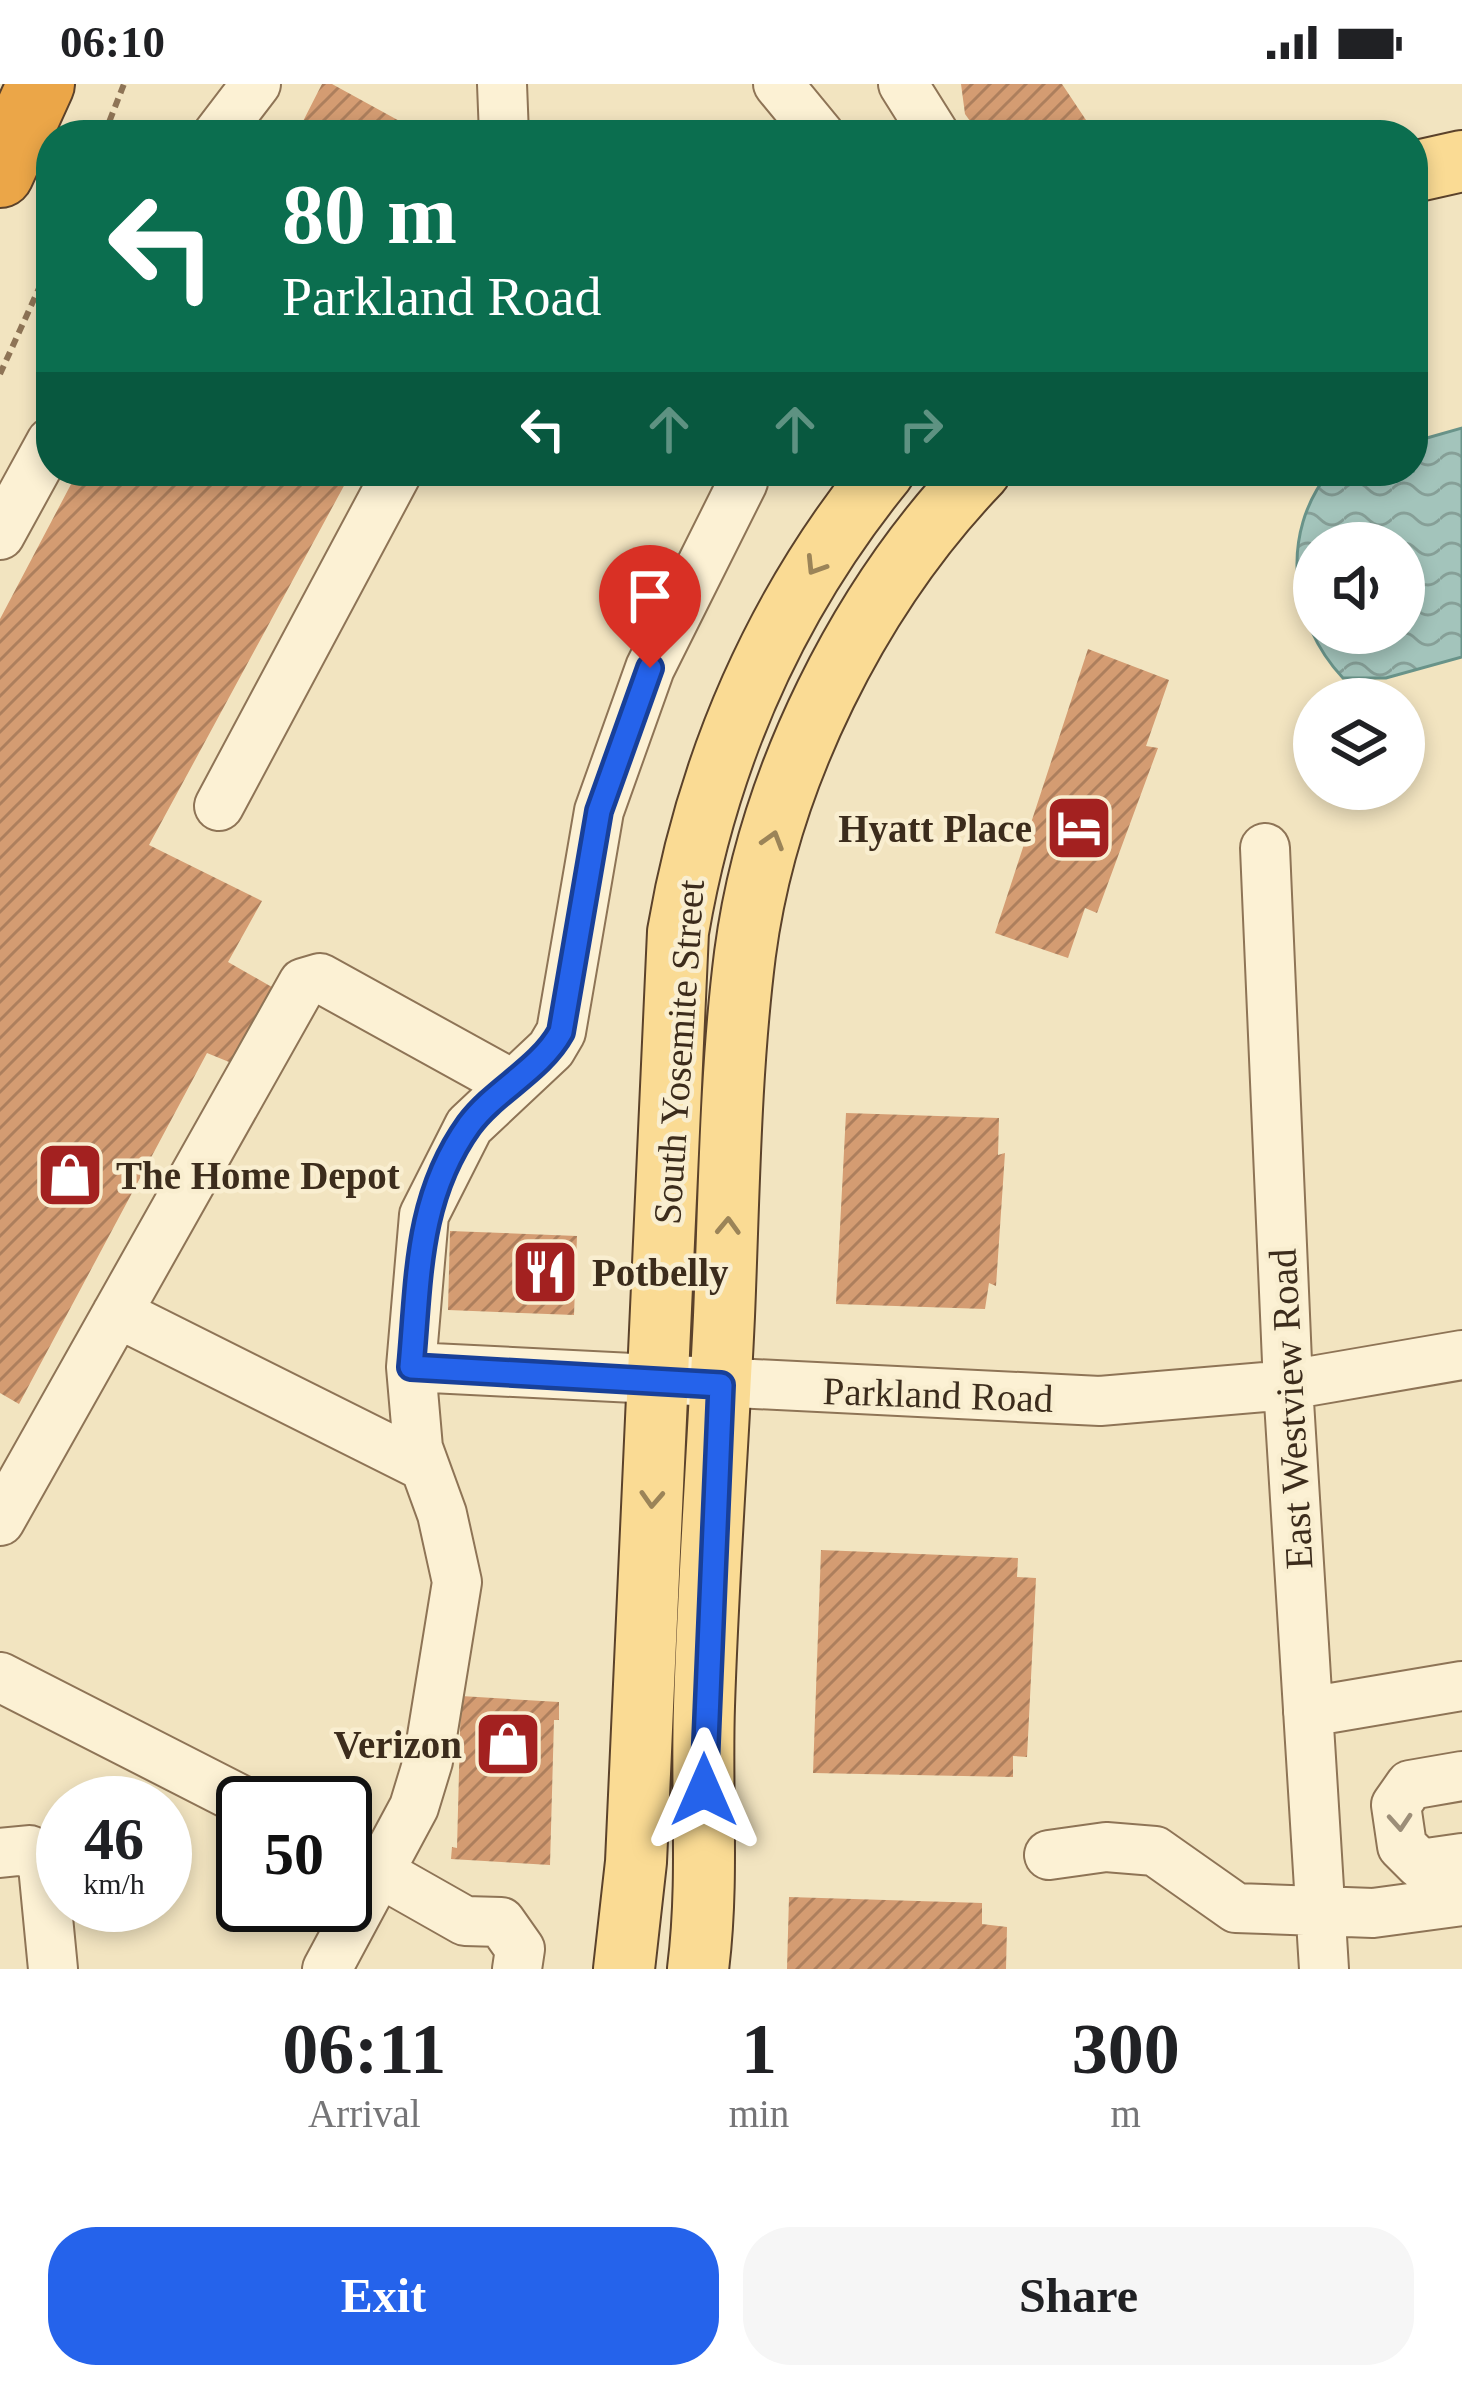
<!DOCTYPE html>
<style>
body{margin:0;font-family:Georgia,serif;background:#f6f6f6;color:#202124;height:100vh;display:flex;flex-direction:column;font-size:45px;white-space:nowrap}
*{box-sizing:border-box;margin:0}
p{font-size:39px;color:#757577}
.icon{flex:none;width:66px;height:66px;fill:none;stroke:currentColor;stroke-width:2;stroke-linecap:round;stroke-linejoin:round}
.map{position:relative;height:1885px;overflow:hidden}
.side{display:flex;flex-direction:column;background:#fff;flex:1}
.side>*{flex:none}
.hud{position:absolute;left:36px;top:36px;width:1392px;height:366px;border-radius:48px;box-shadow:0 6px 18px #0003;background:#0b6e4f;color:#fff;overflow:hidden}
.buttons{position:absolute;left:1293px;top:438px;display:grid;gap:24px}
.buttons a{display:grid;place-items:center;width:132px;height:132px;border-radius:50%;background:#fff;box-shadow:0 6px 18px #0003;font-size:60px}
.speed{position:absolute;left:36px;top:1692px;display:flex;gap:24px;font-size:60px;font-weight:700;text-align:center}
.speed>*{display:grid;place-content:center;width:156px;height:156px;border-radius:50%;background:#fff;box-shadow:0 6px 18px #0003;line-height:1}
.speed small{font-size:30px;font-weight:400}
.speed .limit{border:6px solid #111;border-radius:18px;background:#fff;color:#111}
.pin{position:absolute;display:grid;place-items:center;width:102px;height:102px;color:#fff;margin:-123px -51px;border-radius:50% 50% 50% 0;rotate:-45deg;box-shadow:0 0 12px #0007}
.pin .icon{rotate:45deg}
.me{position:absolute;width:132px;margin:-66px;rotate:0deg;stroke-linejoin:round;filter:drop-shadow(0 0 9px #0008)}
.turn{display:flex;align-items:center;gap:42px;height:252px;padding:0 48px;font-size:54px}
.turn .icon{width:156px;height:156px;stroke-width:2.5}
.turn b{display:block;font-size:84px;line-height:102px}
.lanes{display:flex;align-items:center;height:114px;padding:0 48px;background:#0003;justify-content:center;gap:60px;direction:ltr}
.lanes .off{opacity:.35}
.eta{display:flex;justify-content:space-evenly;align-items:center;height:204px;text-align:center}
.eta b{font-size:72px;font-weight:700;line-height:84px}
.cta{display:flex;gap:24px;margin-top:auto;padding:24px 48px}
.cta a{flex:1;height:138px;border-radius:48px;background:#2563eb;color:#fff;font-size:48px;font-weight:700;line-height:138px;text-align:center}
.cta a+a{background:#f6f6f6;color:#202124}
.status{display:flex;justify-content:space-between;align-items:center;height:84px;padding:0 60px;background:#fff;direction:ltr}
.status svg{height:33px;fill:currentColor}
.map>svg:first-child{display:block}
</style>
<div class="status"><b>06:10</b><svg viewBox="0 0 49 12"><path d="M0 12V9h3v3zM5 12V6h3v6zM10 12V3h3v9zM15 12V0h3v12zM26 1h20v11H26zM47 4h2v5h-2z"/></svg></div>
<div class="map">
<svg width="1462" height="1885" viewBox="0 0 1462 1885">
<defs>
<pattern id="water-waves" width="16" height="10" patternUnits="userSpaceOnUse" patternTransform="scale(3)"><rect width="16" height="10" fill="#a3c4bb"/><path d="M0 5q4-4 8 0t8 0" fill="none" stroke="#869f97"/></pattern>
<pattern id="building-hatch" width="6" height="6" patternUnits="userSpaceOnUse" patternTransform="scale(3)"><rect width="6" height="6" fill="#d49c72"/><path d="M-1 1l2-2M0 6l6-6M5 7l2-2" fill="none" stroke="#ad7f5d"/></pattern>
</defs>
<rect width="100%" height="100%" fill="#f2e4c0"/>
<path fill="url(#water-waves)" stroke="#699389" stroke-width="3" fill-rule="evenodd" d="M 1462,344 L 1462,573 L 1386,594 L 1343,594 C 1290,538 1279,449 1330,387 L 1413,387 L 1413,358 ZM 1314,459 L 1404,459 L 1404,549 L 1314,549 Z"/>
<path fill="url(#building-hatch)" d="M 322,0 L 332,0 L 425,51 L 296,51 Z
M 961,0 L 1062,0 L 1096,51 L 980,51 L 965,30 Z
M 78,387 L 352,387 L 149,761 L 262,817 L 228,878 L 277,906 L 234,980 L 207,969 L 19,1320 L 0,1309 L 0,535 Z
M 1088,565 L 1169,596 L 1146,662 L 1158,664 L 1097,829 L 1085,824 L 1068,874 L 995,849 Z
M 846,1029 L 999,1034 L 998,1071 L 1005,1069 L 996,1202 L 989,1199 L 985,1225 L 836,1220 Z
M 450,1147 L 577,1152 L 574,1231 L 448,1226 Z
M 821,1466 L 1018,1474 L 1017,1493 L 1036,1494 L 1027,1673 L 1013,1672 L 1013,1693 L 813,1689 Z
M 461,1612 L 559,1618 L 559,1636 L 554,1636 L 550,1781 L 451,1775 L 452,1763 L 457,1764 Z
M 789,1813 L 982,1819 L 982,1840 L 1007,1843 L 1006,1885 L 787,1885 Z"/>
<g fill="none" stroke-linecap="round" stroke-linejoin="round">
<g stroke="#8e7456" stroke-width="52">
<path id="minor" d="M 502,0 L 504,51
M 778,0 L 820,51
M 903,0 L 935,51
M 217,51 L 256,0
M 0,451 L 51,358
M 219,722 L 398,387
M 1265,764 L 1288,1301 L 1324,1885
M 117,1229 L 423,1382
M 411,1283 L 1100,1317 L 1288,1301 L 1462,1271
M 0,1437 L 303,899 L 320,894 L 510,999
M 0,1593 L 247,1719
M 1308,1628 L 1462,1602
M 1462,1692 L 1410,1701 L 1396,1721 L 1402,1762 L 1420,1780 L 1462,1774
M 0,1769 L 29,1766 L 43,1782 L 53,1885
M 345,1769 L 465,1837 L 501,1838 L 520,1865 L 517,1885
M 1049,1771 L 1106,1763 L 1155,1767 L 1236,1824 L 1373,1829 L 1462,1817
M 327,1885 L 414,1723 L 428,1677 L 457,1498 L 442,1430 L 418,1364 L 411,1283 L 424,1131 L 469,1042 L 551,965 L 561,948 L 599,727 L 650,584 L 743,398 L 738,387"/>
</g>
<g stroke="#5b422b" stroke-width="64">
<path id="major" d="M 1413,88 L 1462,77
M 624,1885 L 636,1778 L 678,848 C 707,678 775,521 884,387
M 698,1885 C 709,1798 701,1710 704,1622 C 708,1492 718,1362 724,1232 C 729,1111 730,989 745,870 C 768,695 859,513 980,387"/>
</g>
<g stroke="#5b422b" stroke-width="70">
<path id="highway" d="M 0,90 L 41,0"/>
</g>
<path stroke="#8e7456" stroke-width="6" stroke-dasharray="9 6" stroke-linecap="butt" d="M 104,51 L 124,0
M 0,290 L 51,178"/>
<use href="#minor" stroke="#fcf1d4" stroke-width="48"/>
<use href="#major" stroke="#fadb94" stroke-width="60"/>
<use href="#highway" stroke="#eba648" stroke-width="66"/>
</g>
<defs><path id="oneway-chevron" d="M-2-3.5L2.5 0L-2 3.5" fill="none" stroke-width="1.6" stroke-linecap="round" stroke-linejoin="round" transform="scale(3)"/></defs>
<g stroke="#9b8458">
<use href="#oneway-chevron" transform="translate(815 482) rotate(122)"/>
<use href="#oneway-chevron" transform="translate(773 756) rotate(-73)"/>
<use href="#oneway-chevron" transform="translate(728 1142) rotate(-88)"/>
<use href="#oneway-chevron" transform="translate(652 1415) rotate(93)"/>
</g>
<use stroke="#9c8e78" href="#oneway-chevron" transform="translate(1400 1738) rotate(86)"/>
<g fill="none" stroke-linecap="round" stroke-linejoin="round">
<g stroke="#184099" stroke-width="30">
<path id="route" d="M 650,584 L 599,727 L 561,948 C 540,986 495,1006 469,1041 C 416,1115 419,1197 411,1283 L 721,1301 L 704,1706"/>
</g>
<use href="#route" stroke="#2563eb" stroke-width="21"/>
</g>
<defs>
<g id="hotel-square" transform="scale(3.45)"><rect x="-9" y="-9" width="18" height="18" rx="4" fill="#a32120" stroke="#f9eed0"/><path d="M-6-4.5h1.5V1H6V5H4.5V3h-9V5H-6ZM-4 0a1.8 1.8 0 1 1 3.6 0ZM.5 0V-2.5h3Q6-2.5 6 0Z" fill="#fff"/></g>
<g id="shop-square" transform="scale(3.45)"><rect x="-9" y="-9" width="18" height="18" rx="4" fill="#a32120" stroke="#f9eed0"/><path d="M-5-2.5h2.3a2.7 3.5 0 0 1 5.4 0H5L5.5 6h-11ZM-1.5-2.5h3a1.5 2.3 0 0 0-3 0Z" fill="#fff"/></g>
<g id="restaurant-square" transform="scale(3.45)"><rect x="-9" y="-9" width="18" height="18" rx="4" fill="#a32120" stroke="#f9eed0"/><path d="M-5-6h1v4h1v-4h1v4h1v-4h1v5L-1.5 .5V6h-2V.5L-5-1ZM5-6V6H3V1.5H1.5Q1.5-4 5-6Z" fill="#fff"/></g>
</defs>
<g fill-rule="evenodd">
<use href="#hotel-square" x="1079" y="744"/>
<use href="#shop-square" x="70" y="1091"/>
<use href="#restaurant-square" x="545" y="1188"/>
<use href="#shop-square" x="508" y="1660"/>
</g>
<g text-anchor="middle" stroke-width="9" stroke-linejoin="round" paint-order="stroke">
<g font-size="39" font-weight="bold" fill="#3c2c1c" stroke="#f9eed0" text-anchor="end">
<text x="1032" y="758">Hyatt Place</text>
<text x="116" y="1105" text-anchor="start">The Home Depot</text>
<text x="592" y="1202" text-anchor="start">Potbelly</text>
<text x="462" y="1674">Verizon</text>
</g>
<g font-size="39" fill="#3c2c1c" stroke="#f9eed0">
<text transform="translate(678 968) rotate(-86)" y="14">South Yosemite Street</text>
<text transform="translate(938 1310) rotate(2)" y="14">Parkland Road</text>
<text transform="translate(1290 1325) rotate(-93)" y="14">East Westview Road</text>
</g>
</g>
</svg>
<div class="buttons">
<a><svg class="icon" aria-label="sound" viewBox="0 0 24 24"><path d="M4 9h4l5-4v14l-5-4H4zM17 9q2 3 0 6"/></svg></a>
<a><svg class="icon" aria-label="layers" viewBox="0 0 24 24"><path d="M12 4l9 5-9 5-9-5zM3 14l9 5 9-5"/></svg></a>
</div>
<div class="speed"><div>46<small>km/h</small></div><div class="limit">50</div></div>
<div class="pin" style="left:650px;top:584px;background:#d93025"><svg class="icon" aria-label="arrive" viewBox="0 0 24 24"><path d="M6 21V4h12l-3 4 3 4H6"/></svg></div>
<svg class="me" style="left:704px;top:1706px" viewBox="-20 -20 40 40"><path d="M0-17L14 15 0 8-14 15z" fill="#2563eb" stroke="#fff" stroke-width="4"/></svg>
<div class="hud">
<div class="turn"><svg class="icon" aria-label="left" viewBox="0 0 24 24"><path d="M17 20v-9H6M10 6l-5 5 5 5"/></svg><div><b>80 m</b>Parkland Road</div></div>
<div class="lanes"><svg class="icon" aria-label="left" viewBox="0 0 24 24"><path d="M17 20v-9H6M10 6l-5 5 5 5"/></svg><svg class="icon off" aria-label="ahead" viewBox="0 0 24 24"><path d="M12 20V5M6 11l6-6 6 6"/></svg><svg class="icon off" aria-label="ahead" viewBox="0 0 24 24"><path d="M12 20V5M6 11l6-6 6 6"/></svg><svg class="icon off" aria-label="right" viewBox="0 0 24 24"><path d="M7 20v-9h11M14 6l5 5-5 5"/></svg></div>
</div>
</div>
<section class="side">
<div class="eta">
<div><b>06:11</b><p>Arrival</p></div>
<div><b>1</b><p>min</p></div>
<div><b>300</b><p>m</p></div>
</div>
<div class="cta"><a>Exit</a><a>Share</a></div>
</section>
